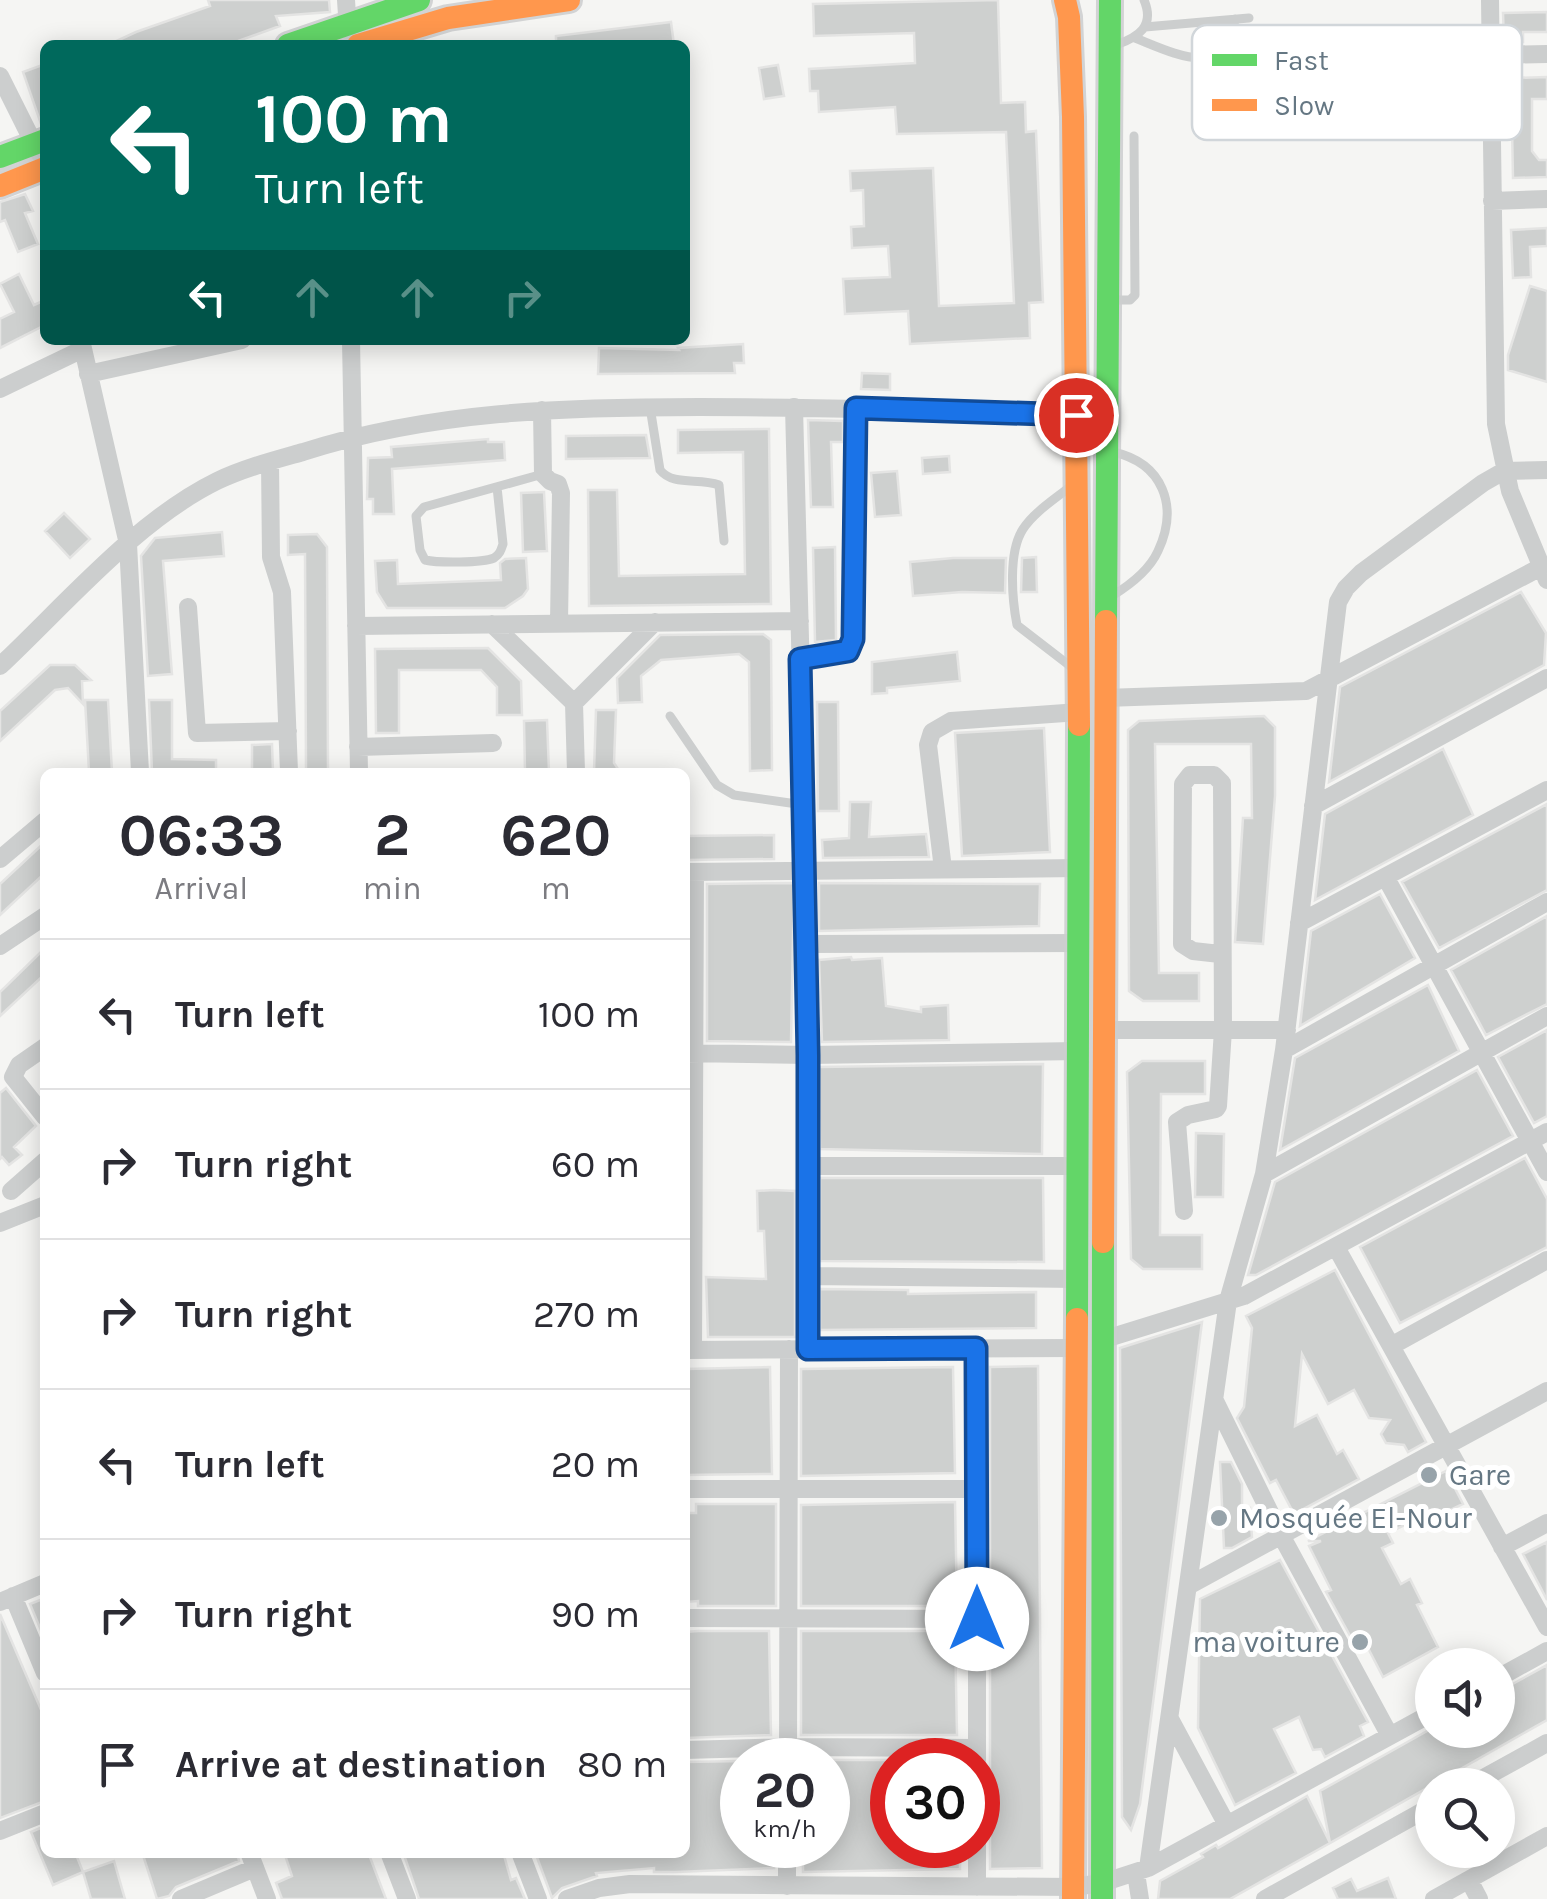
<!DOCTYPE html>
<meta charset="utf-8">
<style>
body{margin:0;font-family:Karla,sans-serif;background:#f7f7f7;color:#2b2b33;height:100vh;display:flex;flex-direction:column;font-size:38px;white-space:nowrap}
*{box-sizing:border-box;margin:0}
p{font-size:32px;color:#7c7c81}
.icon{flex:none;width:55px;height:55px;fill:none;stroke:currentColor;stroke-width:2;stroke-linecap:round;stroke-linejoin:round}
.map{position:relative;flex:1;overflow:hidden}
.drawer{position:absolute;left:40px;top:768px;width:650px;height:1090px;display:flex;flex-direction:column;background:#fff;border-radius:15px;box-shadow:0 5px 25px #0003}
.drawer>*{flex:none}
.top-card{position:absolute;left:40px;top:40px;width:650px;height:305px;border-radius:15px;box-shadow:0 5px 25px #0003;background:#00695c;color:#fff;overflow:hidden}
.buttons{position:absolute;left:1415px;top:1648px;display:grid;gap:20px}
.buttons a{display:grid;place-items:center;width:100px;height:100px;border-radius:50%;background:#fff;box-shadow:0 5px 25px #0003;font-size:50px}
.speed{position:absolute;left:720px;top:1738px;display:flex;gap:20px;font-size:50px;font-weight:700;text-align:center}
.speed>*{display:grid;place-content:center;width:130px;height:130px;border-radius:50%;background:#fff;box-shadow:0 5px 25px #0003;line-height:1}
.speed small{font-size:25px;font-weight:400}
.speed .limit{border:15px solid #d22;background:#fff;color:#111}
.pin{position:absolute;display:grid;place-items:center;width:85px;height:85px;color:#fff;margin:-42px;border:5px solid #fff;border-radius:50%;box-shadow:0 2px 10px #0007}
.me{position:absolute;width:110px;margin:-55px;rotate:0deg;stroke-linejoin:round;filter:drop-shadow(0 0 8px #0008)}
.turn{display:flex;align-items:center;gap:35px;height:210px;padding:0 50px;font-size:45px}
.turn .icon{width:130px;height:130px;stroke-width:2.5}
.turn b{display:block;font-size:70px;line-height:85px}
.lanes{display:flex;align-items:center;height:95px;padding:0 50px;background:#0003;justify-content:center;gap:50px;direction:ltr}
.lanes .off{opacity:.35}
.eta{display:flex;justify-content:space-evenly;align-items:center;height:170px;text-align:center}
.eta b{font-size:60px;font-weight:700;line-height:70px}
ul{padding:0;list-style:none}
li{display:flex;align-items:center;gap:30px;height:150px;padding:0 50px;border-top:2px solid #e1e1e2}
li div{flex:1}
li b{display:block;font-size:38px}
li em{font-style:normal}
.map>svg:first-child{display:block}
</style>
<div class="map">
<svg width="1547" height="1899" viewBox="0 0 1547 1899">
<rect width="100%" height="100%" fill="#f5f5f3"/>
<path fill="#ced0cf" stroke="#e4e4e3" stroke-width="2.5" d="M 208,0 L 329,0 L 330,12 L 276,16 L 280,26 L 227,45 L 108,45 L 136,32 L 210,6 Z
M 998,0 L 1001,103 L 1025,102 L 1026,132 L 1036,131 L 1043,302 L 1029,303 L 1030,338 L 910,344 L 908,311 L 845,314 L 843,279 L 890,277 L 888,246 L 852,248 L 851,227 L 864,226 L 863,190 L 851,191 L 850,171 L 933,168 L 939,306 L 1014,303 L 1006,132 L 897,134 L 895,107 L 819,112 L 818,91 L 810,91 L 809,69 L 915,63 L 914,33 L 814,36 L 813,4 Z
M 1547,12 L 1547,32 L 1523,32 L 1523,42 L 1504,42 L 1503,13 Z
M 671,22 L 674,45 L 556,45 L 556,36 Z
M 45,64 L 45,124 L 41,124 L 23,72 Z
M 778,65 L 784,96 L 764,99 L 759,68 Z
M 1547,77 L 1547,99 L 1532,99 L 1532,151 L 1539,160 L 1547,160 L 1547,177 L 1513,178 L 1511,78 Z
M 25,194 L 33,211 L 25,213 L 38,244 L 18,252 L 5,220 L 0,222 L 0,202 Z
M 1547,228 L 1547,246 L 1530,247 L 1531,277 L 1513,278 L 1511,230 Z
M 19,274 L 34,305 L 45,300 L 45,325 L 0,348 L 0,319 L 14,312 L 0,284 Z
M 1530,286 L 1547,291 L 1547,382 L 1508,370 L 1508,355 Z
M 743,344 L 744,363 L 734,363 L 735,373 L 598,374 L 599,348 L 679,350 L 678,348 Z
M 862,373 L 890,374 L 890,390 L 861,389 Z
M 808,420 L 843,421 L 843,442 L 831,442 L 833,507 L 811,507 Z
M 769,429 L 771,604 L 589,606 L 588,490 L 617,490 L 619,576 L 745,574 L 743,452 L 678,453 L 678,430 Z
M 646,435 L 650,458 L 566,459 L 566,436 Z
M 488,439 L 488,442 L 504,442 L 505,460 L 392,469 L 394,514 L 373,514 L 373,499 L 367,499 L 368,458 L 392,457 L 391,447 Z
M 949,456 L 950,472 L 923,474 L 922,458 Z
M 897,471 L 901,515 L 875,517 L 871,473 Z
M 544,492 L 547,551 L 523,552 L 521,493 Z
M 64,513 L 90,539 L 70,558 L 45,531 Z
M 222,532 L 224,556 L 163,561 L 172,674 L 148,676 L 141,556 L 155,538 Z
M 317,534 L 327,547 L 328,772 L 306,772 L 305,554 L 288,555 L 288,535 Z
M 835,547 L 836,640 L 815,642 L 813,548 Z
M 1036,557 L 1037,592 L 1021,592 L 1022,558 Z
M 526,558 L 528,589 L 523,596 L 505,608 L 387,608 L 377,592 L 375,561 L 397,560 L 398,584 L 501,580 L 500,563 L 505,559 Z
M 953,558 L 1006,558 L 1005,593 L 962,592 L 913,596 L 910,562 Z
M 1521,592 L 1546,633 L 1544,665 L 1329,782 L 1340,687 Z
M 763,634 L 771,640 L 772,770 L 750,771 L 749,662 L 739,654 L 661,660 L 641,676 L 642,702 L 618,703 L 617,678 L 660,635 Z
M 488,648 L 521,681 L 522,715 L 497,715 L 497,687 L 481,670 L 399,670 L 399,733 L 376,733 L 375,649 Z
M 957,652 L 960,681 L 887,688 L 887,693 L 872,694 L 872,662 Z
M 50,665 L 75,665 L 91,680 L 82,681 L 83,704 L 68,688 L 55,690 L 0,741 L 0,711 Z
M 85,700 L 108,700 L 112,772 L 89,772 Z
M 149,700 L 172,700 L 172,759 L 216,760 L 216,772 L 152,772 Z
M 817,702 L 838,702 L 839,811 L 818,811 Z
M 596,710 L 616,710 L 614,763 L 620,772 L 594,772 Z
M 1264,716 L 1275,727 L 1275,796 L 1263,944 L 1235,942 L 1243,818 L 1252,818 L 1251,744 L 1155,744 L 1159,973 L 1199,973 L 1199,1001 L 1143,1001 L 1129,991 L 1128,730 L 1139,721 Z
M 547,720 L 549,772 L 525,772 L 524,721 Z
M 1044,728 L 1050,852 L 962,856 L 955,733 Z
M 272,744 L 273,772 L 252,772 L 252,745 Z
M 1443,749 L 1473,815 L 1315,900 L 1325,814 Z
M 850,802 L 871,802 L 869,837 L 926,834 L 929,857 L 823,858 L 822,840 L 849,838 Z
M 1547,804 L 1547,890 L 1439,948 L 1402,882 Z
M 774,835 L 774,859 L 685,860 L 685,836 Z
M 45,842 L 45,873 L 0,915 L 0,884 Z
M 794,883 L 791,1042 L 707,1041 L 707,884 Z
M 819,883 L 1040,884 L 1039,926 L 819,931 Z
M 1380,894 L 1415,958 L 1300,1026 L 1311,931 Z
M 1547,916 L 1547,1004 L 1486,1035 L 1451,970 Z
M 45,948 L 45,974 L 0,1016 L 0,992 Z
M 851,957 L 852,960 L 882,958 L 886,1006 L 921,1012 L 921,1007 L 948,1005 L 949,1040 L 822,1042 L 819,960 Z
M 1428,985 L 1459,1051 L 1280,1150 L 1295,1058 Z
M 1547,1030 L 1547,1116 L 1534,1123 L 1498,1057 Z
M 1142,1061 L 1205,1061 L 1205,1094 L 1161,1094 L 1160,1235 L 1202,1235 L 1202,1269 L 1143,1269 L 1131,1259 L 1127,1072 Z
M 1043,1064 L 1042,1154 L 820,1149 L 819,1067 Z
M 1477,1070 L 1513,1136 L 1256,1275 L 1248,1275 L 1275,1182 Z
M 6,1088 L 36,1126 L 14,1147 L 22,1155 L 9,1165 L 2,1157 L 0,1159 L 0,1093 Z
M 1196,1133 L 1224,1134 L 1223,1197 L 1195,1197 Z
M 1525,1158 L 1547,1199 L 1547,1247 L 1400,1323 L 1360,1247 Z
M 820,1178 L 1043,1178 L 1044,1262 L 820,1261 Z
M 774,1190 L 795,1191 L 795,1337 L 708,1337 L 706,1277 L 766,1279 L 764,1231 L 758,1231 L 757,1191 Z
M 1335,1270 L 1426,1442 L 1408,1452 L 1404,1445 L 1386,1443 L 1381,1434 L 1390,1420 L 1369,1418 L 1354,1390 L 1328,1404 L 1302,1354 L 1295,1426 L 1317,1415 L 1337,1454 L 1343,1450 L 1359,1479 L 1294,1514 L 1276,1480 L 1270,1483 L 1237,1418 L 1244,1407 L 1252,1328 L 1246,1316 Z
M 820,1289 L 908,1290 L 908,1294 L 1036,1292 L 1036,1328 L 820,1330 Z
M 1202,1322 L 1140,1804 L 1131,1830 L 1122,1817 L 1120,1348 Z
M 1038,1366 L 1042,1868 L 990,1869 L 990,1367 Z
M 770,1367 L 772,1474 L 685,1475 L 685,1369 Z
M 953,1367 L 955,1473 L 801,1476 L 801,1369 Z
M 1220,1462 L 1231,1462 L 1242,1484 L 1242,1509 L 1250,1508 L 1252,1537 L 1232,1548 L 1224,1548 Z
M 1446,1471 L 1463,1504 L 1438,1516 L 1436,1513 L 1417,1523 L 1415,1520 L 1388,1533 L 1393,1543 L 1382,1548 L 1401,1584 L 1410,1579 L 1422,1603 L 1417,1605 L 1438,1647 L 1383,1677 L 1368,1648 L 1359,1652 L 1326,1592 L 1331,1590 L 1309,1546 L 1321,1541 L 1308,1541 Z
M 955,1502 L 957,1606 L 801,1606 L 801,1505 Z
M 696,1504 L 776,1504 L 776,1606 L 698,1606 L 698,1601 L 685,1602 L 685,1568 L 688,1567 L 685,1513 L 696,1513 Z
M 1547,1542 L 1547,1600 L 1523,1554 Z
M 1280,1560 L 1368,1722 L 1360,1726 L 1364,1736 L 1325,1757 L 1321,1749 L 1313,1750 L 1299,1717 L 1274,1729 L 1296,1773 L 1235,1805 L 1198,1728 L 1200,1599 Z
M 45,1598 L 45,1640 L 30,1604 Z
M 0,1614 L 45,1719 L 45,1801 L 0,1818 Z
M 698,1631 L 769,1631 L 771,1735 L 685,1738 L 685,1632 Z
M 801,1631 L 955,1631 L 957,1735 L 801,1735 Z
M 1547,1665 L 1547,1720 L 1330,1843 L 1320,1791 L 1429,1730 L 1498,1730 L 1498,1692 Z
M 828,1760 L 892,1760 L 892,1845 L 960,1845 L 960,1869 L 803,1872 L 803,1845 L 828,1845 Z
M 742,1761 L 742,1845 L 774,1845 L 774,1868 L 676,1872 L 654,1872 L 654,1868 L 596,1873 L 597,1876 L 562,1888 L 552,1898 L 535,1852 L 685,1852 L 685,1762 Z
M 1307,1796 L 1330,1843 L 1230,1899 L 1158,1899 L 1160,1881 L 1203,1857 L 1201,1854 L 1216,1845 L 1218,1848 Z
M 45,1826 L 45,1852 L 75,1852 L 83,1872 L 114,1861 L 125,1899 L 91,1899 L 83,1872 L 53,1885 L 31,1832 Z
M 142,1852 L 237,1852 L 239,1861 L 176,1887 L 169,1896 L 157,1899 Z
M 284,1852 L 368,1852 L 386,1899 L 282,1899 L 276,1883 L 292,1876 Z
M 403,1852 L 503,1852 L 511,1880 L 516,1878 L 525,1899 L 419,1899 Z
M 1388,1878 L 1396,1899 L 1338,1899 L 1333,1888 L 1351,1879 L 1357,1891 Z"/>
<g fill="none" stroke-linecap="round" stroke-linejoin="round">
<g stroke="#d2d3d4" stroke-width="28">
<path id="fast" d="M 288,45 L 419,0
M 0,157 L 45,140
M 1106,621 L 1110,0
M 1077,1319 L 1079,725
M 1102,1899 L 1103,1242"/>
</g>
<g stroke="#d2d3d4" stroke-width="28">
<path id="slow" d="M 1065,0 L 1069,17 L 1073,117 L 1079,725
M 358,45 L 448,18 L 569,0
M 0,186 L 45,168
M 1103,1242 L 1106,621
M 1073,1899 L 1077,1319"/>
</g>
<path stroke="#cccece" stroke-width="9" d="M 1145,27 L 1249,18
M 1135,38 C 1171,52 1229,83 1235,19
M 1116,45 C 1139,37 1155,26 1144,0
M 1110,300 L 1130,300 L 1135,295 L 1134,136
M 650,407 L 660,470 C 674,487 699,477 719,485 L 724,541
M 1071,486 C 1055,499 1034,512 1023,529 C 1008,552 1012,599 1017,625 L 1074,669
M 497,487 L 503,544 C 501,550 500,554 494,558 C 482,563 438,563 425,560 L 420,550 L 416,516 L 424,507 L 543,474
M 1112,596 C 1130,585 1149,571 1158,551 C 1179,506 1163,463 1113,452
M 670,716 L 717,785 L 734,795 L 804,805"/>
<path stroke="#cccece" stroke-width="18" d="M 346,0 L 348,30
M 1490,0 L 1496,424 L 1510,491 L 1547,580
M 1490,55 L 1547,54
M 0,76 L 38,152
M 1492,201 L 1547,199
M 81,340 L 128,544 L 140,772
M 351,340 L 359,772
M 88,374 L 242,340
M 0,389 L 83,349
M 794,407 L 806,871 L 808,1349
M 542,410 L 543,474 L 550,481 L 558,484 L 561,493 L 559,623
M 270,462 L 271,557 L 282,592 L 289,772
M 188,607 L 197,733 L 288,731
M 492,624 L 574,703 L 655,622
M 356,626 L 800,621
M 801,659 L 848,651 L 853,639 L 856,408
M 0,666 C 65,605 137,520 217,481 C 244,468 275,460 303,452 C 431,411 566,407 699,407 C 825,407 951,411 1077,415
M 1105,698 L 1306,691 L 1541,567
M 574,703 L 576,772
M 358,747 L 493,743
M 1313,806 L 1547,678
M 0,859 L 45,821
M 943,869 L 928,745 L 932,732 L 951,721 L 1079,712
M 685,872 L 1080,868
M 1386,878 L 1547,1172
M 1299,923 L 1547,790
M 807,944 L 1079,943
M 0,946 L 45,916
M 1103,1030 L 1287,1030
M 45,1047 L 19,1065 L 13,1077 L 45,1117
M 1284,1050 L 1547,902
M 685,1053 L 808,1055 L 1078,1051
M 808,1166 L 1078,1166
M 1264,1174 L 1547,1016
M 11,1191 L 45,1161
M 1184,1211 L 1177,1122 L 1188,1115 L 1216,1109 L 1218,1106 L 1223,1030 L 1222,783 L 1214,775 L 1190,775 L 1183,784 L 1182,944 L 1193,951 L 1220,954
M 0,1223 L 45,1205
M 1336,1247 L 1547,1627
M 808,1276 L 1077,1279
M 1102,1340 L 1244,1296 L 1547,1132
M 1391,1346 L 1547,1260
M 977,1348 L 977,1760
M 685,1350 L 1076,1348
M 693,1350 L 695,872
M 1215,1401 L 1281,1535 L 1390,1736
M 685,1489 L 977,1489
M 1502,1547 L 1547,1523
M 1188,1586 L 1547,1391
M 13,1596 L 45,1673
M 0,1602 L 45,1583
M 685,1618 L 977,1619
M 1498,1678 L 1547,1651
M 1170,1719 L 1227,1825
M 685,1750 L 788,1747 L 977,1748
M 788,1760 L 789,1349
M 1471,1785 L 1547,1743
M 0,1831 L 45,1813
M 977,1845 L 977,1887
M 249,1852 L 267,1899
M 389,1852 L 407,1899
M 520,1852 L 538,1899
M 1148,1868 L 1228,1301 L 1264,1174 L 1284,1050 L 1338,602 L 1346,588 L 1361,573 L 1483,483 L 1504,471 L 1547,470
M 1136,1873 L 1140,1899
M 1469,1880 L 1479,1899
M 787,1886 L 787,1845
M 181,1899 L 255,1868
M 567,1899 L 599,1888 L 630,1884 L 1073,1887 L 1102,1883 L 1148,1868 L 1432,1713
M 1265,1899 L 1432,1806
M 1434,1899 L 1547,1836"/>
<use href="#fast" stroke="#63d668" stroke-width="22"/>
<use href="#slow" stroke="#ff974d" stroke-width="22"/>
</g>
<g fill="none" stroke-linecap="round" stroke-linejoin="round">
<g stroke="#114b97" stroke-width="25">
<path id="route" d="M 977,1619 L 976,1348 L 808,1349 L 808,1055 L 800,659 L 848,651 L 853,639 L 856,408 L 1076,415"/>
</g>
<use href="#route" stroke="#1a73e8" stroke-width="18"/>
</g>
<g fill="#97a3aa" stroke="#fff" stroke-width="4">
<circle cx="1429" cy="1475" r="10"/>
<circle cx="1219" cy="1518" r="10"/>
<circle cx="1360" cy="1642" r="10"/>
</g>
<g text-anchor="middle" stroke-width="10" stroke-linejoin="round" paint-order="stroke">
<g font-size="30" fill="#657783" stroke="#fff" text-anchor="start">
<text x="1449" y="1485">Gare</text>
<text x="1239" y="1528">Mosquée El-Nour</text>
<text x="1340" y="1652" text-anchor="end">ma voiture</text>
</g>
</g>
<rect x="1192" y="25" width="330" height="115" rx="15" fill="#fff" stroke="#d1d6da" stroke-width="2.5"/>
<rect x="1212" y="54" width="45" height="12" fill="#63d668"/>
<rect x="1212" y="99" width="45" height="12" fill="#ff974d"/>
<g font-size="28" fill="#657783">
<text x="1274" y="70">Fast</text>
<text x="1274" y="115">Slow</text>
</g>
</svg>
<div class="buttons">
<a><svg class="icon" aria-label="sound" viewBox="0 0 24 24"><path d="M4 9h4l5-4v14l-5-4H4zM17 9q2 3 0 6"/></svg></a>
<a><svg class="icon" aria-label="search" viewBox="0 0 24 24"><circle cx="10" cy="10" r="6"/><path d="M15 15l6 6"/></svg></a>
</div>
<div class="speed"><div>20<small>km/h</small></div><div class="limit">30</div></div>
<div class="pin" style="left:1076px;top:415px;background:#d93025"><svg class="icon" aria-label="arrive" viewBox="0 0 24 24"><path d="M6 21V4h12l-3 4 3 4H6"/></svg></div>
<svg class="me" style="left:977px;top:1619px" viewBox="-20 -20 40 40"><circle r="19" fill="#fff"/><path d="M0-13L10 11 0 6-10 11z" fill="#1a73e8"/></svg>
<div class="top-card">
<div class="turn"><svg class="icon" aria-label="left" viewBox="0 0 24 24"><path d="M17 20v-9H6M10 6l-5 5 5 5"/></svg><div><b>100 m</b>Turn left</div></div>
<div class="lanes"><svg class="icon" aria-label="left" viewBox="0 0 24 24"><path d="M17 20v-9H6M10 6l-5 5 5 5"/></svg><svg class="icon off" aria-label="ahead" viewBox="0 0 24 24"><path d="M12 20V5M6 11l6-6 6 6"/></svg><svg class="icon off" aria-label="ahead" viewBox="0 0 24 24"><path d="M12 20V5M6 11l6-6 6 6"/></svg><svg class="icon off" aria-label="right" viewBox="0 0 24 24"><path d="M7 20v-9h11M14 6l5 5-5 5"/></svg></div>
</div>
<section class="drawer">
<div class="eta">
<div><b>06:33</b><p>Arrival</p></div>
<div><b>2</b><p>min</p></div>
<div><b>620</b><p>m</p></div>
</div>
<ul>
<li><svg class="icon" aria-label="left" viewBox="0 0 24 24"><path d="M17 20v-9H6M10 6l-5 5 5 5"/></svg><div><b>Turn left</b></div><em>100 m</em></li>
<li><svg class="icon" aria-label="right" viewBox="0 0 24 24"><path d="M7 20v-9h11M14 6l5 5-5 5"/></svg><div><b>Turn right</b></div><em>60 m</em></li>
<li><svg class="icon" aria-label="right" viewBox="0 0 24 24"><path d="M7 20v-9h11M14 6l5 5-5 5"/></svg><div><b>Turn right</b></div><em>270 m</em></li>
<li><svg class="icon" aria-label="left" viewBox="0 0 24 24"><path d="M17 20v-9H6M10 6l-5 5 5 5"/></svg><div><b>Turn left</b></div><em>20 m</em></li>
<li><svg class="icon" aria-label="right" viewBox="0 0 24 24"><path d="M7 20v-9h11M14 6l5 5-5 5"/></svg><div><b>Turn right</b></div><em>90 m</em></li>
<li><svg class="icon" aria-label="arrive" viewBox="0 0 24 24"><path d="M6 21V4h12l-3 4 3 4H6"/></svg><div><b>Arrive at destination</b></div><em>80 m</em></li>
</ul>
</section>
</div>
